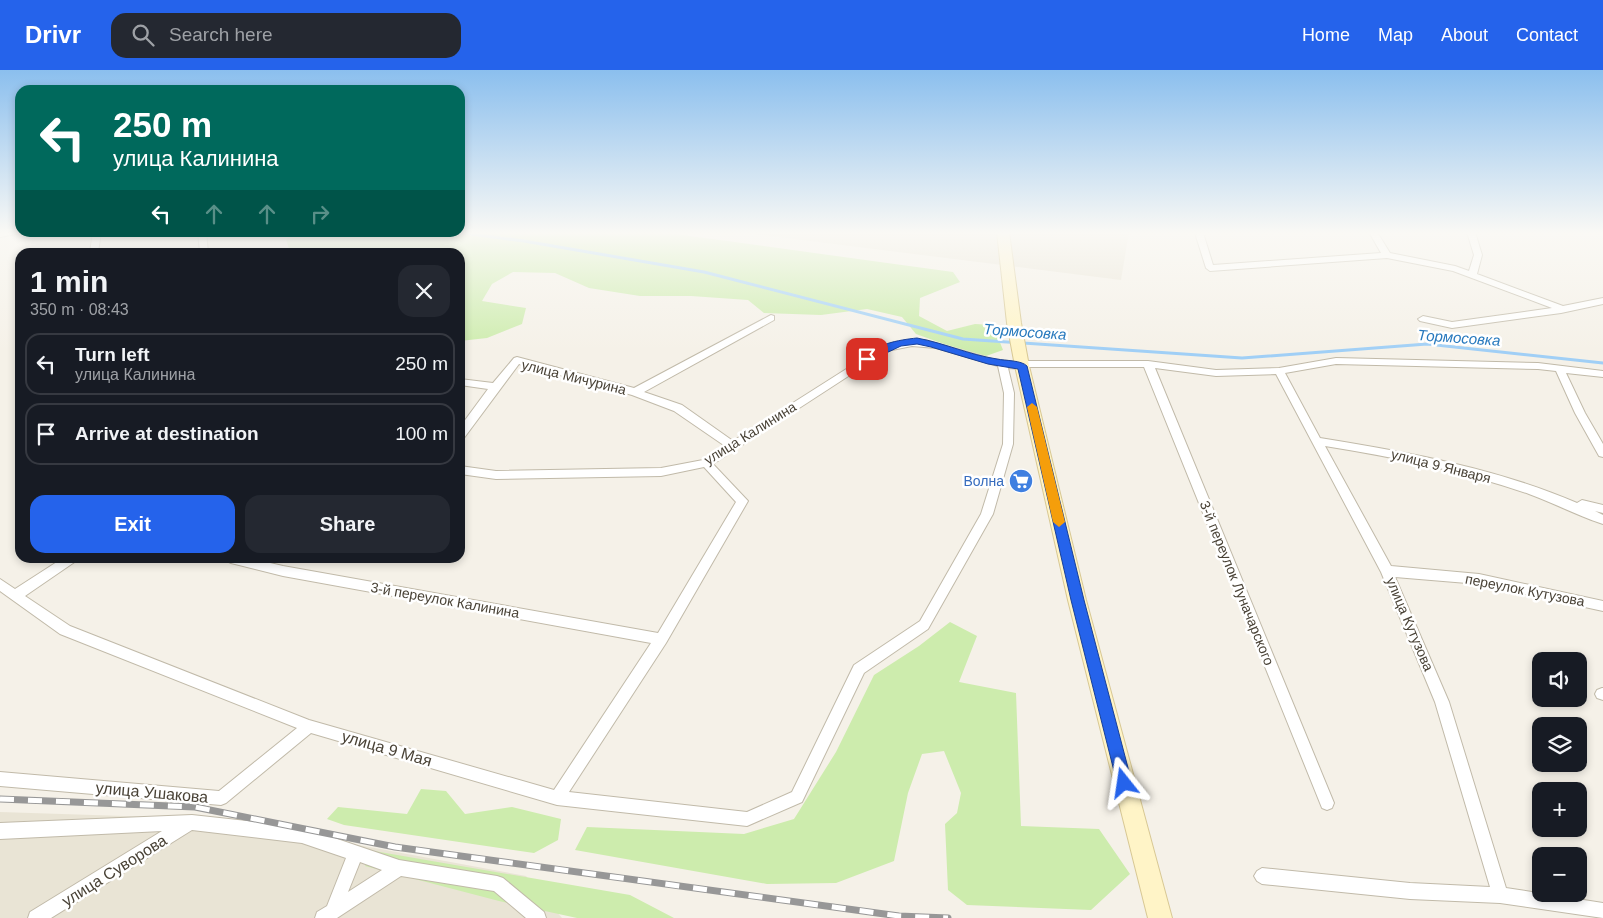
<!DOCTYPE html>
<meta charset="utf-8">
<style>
body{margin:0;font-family:Helvetica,sans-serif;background:#242831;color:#f1f3f6;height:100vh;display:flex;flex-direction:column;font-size:19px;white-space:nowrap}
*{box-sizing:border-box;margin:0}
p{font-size:16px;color:#9ea1a6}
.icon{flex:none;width:28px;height:28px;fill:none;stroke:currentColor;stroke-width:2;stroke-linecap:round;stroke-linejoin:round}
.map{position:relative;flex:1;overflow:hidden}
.panel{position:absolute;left:15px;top:178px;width:450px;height:315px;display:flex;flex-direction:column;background:#171b24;border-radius:15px;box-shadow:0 2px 8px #0003}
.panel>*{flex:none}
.banner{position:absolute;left:15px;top:15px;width:450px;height:152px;border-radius:15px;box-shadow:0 2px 8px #0003;background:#00695c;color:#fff;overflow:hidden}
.fabs{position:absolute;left:1532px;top:582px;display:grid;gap:10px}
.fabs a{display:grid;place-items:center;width:55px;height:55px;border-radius:10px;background:#171b24;box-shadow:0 2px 8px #0003;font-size:25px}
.pin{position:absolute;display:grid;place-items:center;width:42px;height:42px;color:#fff;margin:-21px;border-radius:10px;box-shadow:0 2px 8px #0006}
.me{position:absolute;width:55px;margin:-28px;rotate:345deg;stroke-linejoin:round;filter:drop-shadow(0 0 4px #0008)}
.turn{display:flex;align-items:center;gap:18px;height:105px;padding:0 15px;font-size:22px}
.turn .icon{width:65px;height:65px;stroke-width:2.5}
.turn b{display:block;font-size:35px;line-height:42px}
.lanes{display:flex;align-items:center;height:48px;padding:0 15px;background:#0003;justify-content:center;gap:25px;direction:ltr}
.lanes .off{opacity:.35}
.round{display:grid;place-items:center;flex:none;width:52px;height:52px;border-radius:15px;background:#242831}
.head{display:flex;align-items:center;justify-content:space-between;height:85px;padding:0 15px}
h1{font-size:30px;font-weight:800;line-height:38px}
.button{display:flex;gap:10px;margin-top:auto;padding:10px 15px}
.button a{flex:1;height:58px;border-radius:15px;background:#2563eb;color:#fff;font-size:20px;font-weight:800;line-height:58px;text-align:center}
.button a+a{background:#242831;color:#f1f3f6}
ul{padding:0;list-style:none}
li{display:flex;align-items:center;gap:15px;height:62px;margin:0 10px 8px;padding:0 5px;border:2px solid #363941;border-radius:15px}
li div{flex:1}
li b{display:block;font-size:19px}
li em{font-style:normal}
header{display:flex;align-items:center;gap:30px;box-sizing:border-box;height:70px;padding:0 25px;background:#2563eb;color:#fff}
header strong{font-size:24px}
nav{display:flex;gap:28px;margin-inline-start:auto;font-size:18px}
.search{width:350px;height:45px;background:#242831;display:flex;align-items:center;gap:12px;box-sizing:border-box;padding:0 18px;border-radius:15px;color:#9ea1a6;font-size:19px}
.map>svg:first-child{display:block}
</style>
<header>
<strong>Drivr</strong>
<div class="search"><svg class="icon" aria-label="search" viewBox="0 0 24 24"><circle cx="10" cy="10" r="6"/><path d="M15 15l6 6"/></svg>Search here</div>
<nav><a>Home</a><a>Map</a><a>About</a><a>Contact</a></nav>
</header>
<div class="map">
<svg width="1603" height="848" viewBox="0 0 1603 848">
<rect width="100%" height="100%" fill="#f5f1e8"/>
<path fill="#e9e4d5" d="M 739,162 L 1129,162 L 1121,210 Z
M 0,742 L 217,749 L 526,806 L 562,848 L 0,848 Z"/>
<path fill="#cdecad" d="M 298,163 L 661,162 L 953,202 L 960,212 L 920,228 L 919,246 L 947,261 L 975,254 L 993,255 L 1003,280 L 986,286 L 944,274 L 916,264 L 902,247 L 867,239 L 821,245 L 764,243 L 748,230 L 691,226 L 640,226 L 589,218 L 555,203 L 513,202 L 492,214 L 482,231 L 526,238 L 522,254 L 487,268 L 460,271 L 460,182 L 290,182 L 286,169 Z
M 950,552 L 977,566 L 959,612 L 1016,623 L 1021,756 L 1099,759 L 1130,804 L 1091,840 L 967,835 L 948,820 L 945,754 L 957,743 L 961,723 L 944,681 L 922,684 L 908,723 L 894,791 L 836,813 L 767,814 L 575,780 L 587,757 L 744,764 L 794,749 L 836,682 L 874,605 L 919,576 Z
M 421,719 L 446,721 L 465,744 L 512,737 L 561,749 L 558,770 L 534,783 L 344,755 L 327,749 L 338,737 L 407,744 Z
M 374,781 L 630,825 L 674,848 L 577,848 L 499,831 L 365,796 Z"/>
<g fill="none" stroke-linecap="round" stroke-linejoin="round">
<path stroke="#a0cff6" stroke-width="3" d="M 456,162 L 524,171 L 704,202 L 963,269 L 1242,288 L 1427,274 L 1603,293"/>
<g stroke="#c1baa9" stroke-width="2">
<path id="street" d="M 26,162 L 0,167 L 0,163 Z
M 93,162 L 101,162 L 98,182 L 90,182 Z
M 198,162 L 206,162 L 208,182 L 200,182 Z
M 1198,162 L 1206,162 L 1204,166 L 1213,195 L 1381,183 L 1369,162 L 1377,162 L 1390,183 L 1455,196 L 1469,201 L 1474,185 L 1467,162 L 1475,162 L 1482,185 L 1477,204 L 1563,236 L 1603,228 L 1603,234 L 1561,243 L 1452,258 L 1420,251 L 1418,249 L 1423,246 L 1452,252 L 1552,238 L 1453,201 L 1387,188 L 1210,201 L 1206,198 L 1196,166 Z
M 771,245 L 774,246 L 774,250 L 644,322 L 682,335 L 733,371 L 881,277 L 895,272 L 925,270 L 992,289 L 1018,292 L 1022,291 L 1148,291 L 1216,300 L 1279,298 L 1336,288 L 1538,293 L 1603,301 L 1603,307 L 1566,303 L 1585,343 L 1603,374 L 1603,387 L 1599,386 L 1575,343 L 1556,301 L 1538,299 L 1336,294 L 1285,303 L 1320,368 C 1407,382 1496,398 1577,433 L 1582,430 L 1603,435 L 1603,443 L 1595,441 L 1603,445 L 1603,454 C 1578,446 1554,433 1529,424 C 1463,401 1394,387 1325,376 L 1391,496 L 1479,504 L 1603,531 L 1603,541 L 1479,514 L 1395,507 L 1449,632 L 1506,818 L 1603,833 L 1603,848 L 1500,833 L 1410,829 L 1262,814 L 1257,811 L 1254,806 L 1257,801 L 1262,798 L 1410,813 L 1490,817 L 1435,632 L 1381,502 L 1276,304 L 1216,306 L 1155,298 L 1334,733 L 1332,738 L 1327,740 L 1322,738 L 1320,733 L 1144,297 L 1026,297 L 1022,299 L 1008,298 L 1014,323 L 1013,374 L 993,444 L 928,559 L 864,603 L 802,732 L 747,756 L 557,735 L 311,663 L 226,733 L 221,735 L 0,716 L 0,702 L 219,721 L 297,658 L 60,564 L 0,521 L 0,509 L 15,519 L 63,488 L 78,488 L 76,491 L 25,526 L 70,556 L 309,650 L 554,720 L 651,573 L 283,506 L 231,493 L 227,491 L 225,488 L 248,488 L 283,496 L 658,563 L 736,432 L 704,397 L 661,406 L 496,409 L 460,404 L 460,396 L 496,401 L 661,398 L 703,390 L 725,376 L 674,341 L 632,325 L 519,294 L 464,368 L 460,369 L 460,357 L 488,319 L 460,315 L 460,309 L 493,313 L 514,288 L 517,287 L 634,318 ZM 912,276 L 936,278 L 998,296 L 1004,323 L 1003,374 L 981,444 L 920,551 L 854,595 L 792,722 L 747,742 L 569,722 L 666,573 L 748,431 L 713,394 L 887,281 Z
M 1602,618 L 1603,618 L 1603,630 L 1597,628 L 1595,624 L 1597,620 Z
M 192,745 L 302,757 L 399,790 L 497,806 L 503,808 L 544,842 L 546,848 L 526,848 L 494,821 L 401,806 L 337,848 L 315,848 L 317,842 L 327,836 L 346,788 L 302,773 L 192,760 L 51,848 L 28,848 L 30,842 L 162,761 L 0,769 L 0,753 ZM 360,792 L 382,800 L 348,822 Z"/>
</g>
<g stroke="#d8c894" stroke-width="2">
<path id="secondary" d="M 997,162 L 1009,162 L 1021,253 L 1029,296 L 1086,530 L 1172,848 L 1148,848 L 1068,530 L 1015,296 L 1007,253 Z"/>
</g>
<use href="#street" fill="#fff" fill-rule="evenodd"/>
<use href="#secondary" fill="#fff4c7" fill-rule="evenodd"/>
<g stroke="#979797" stroke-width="7">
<path id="rail" d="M 0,729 L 195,737 L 395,777 L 899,846 L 948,848"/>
</g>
<use href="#rail" stroke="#fff" stroke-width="5" stroke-dasharray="14" stroke-linecap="butt"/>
</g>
<linearGradient id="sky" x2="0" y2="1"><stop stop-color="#8bbfee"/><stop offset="0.58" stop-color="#faf9f5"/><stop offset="1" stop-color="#faf9f5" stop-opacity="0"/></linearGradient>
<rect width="1603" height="281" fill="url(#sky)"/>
<path fill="#2563eb" stroke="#184099" d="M 917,268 C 944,273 970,285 997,289 C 1006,291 1021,290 1027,296 L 1084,530 L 1132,713 L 1130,718 L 1124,720 L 1119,718 L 1117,713 L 1071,530 L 1018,299 L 988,294 L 931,277 L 917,274 L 901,276 L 867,292 L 862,289 C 875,274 898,270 917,268 Z"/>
<path fill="#f59e0b" d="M 1032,333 L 1037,337 L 1065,452 L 1059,457 L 1053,452 L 1027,337 Z"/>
<defs>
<g id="supermarket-disc" transform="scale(1.25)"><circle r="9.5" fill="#3f7fe0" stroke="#fff"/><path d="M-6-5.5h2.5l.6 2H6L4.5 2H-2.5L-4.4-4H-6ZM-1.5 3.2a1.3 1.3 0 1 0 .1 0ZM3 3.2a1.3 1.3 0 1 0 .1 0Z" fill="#fff"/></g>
</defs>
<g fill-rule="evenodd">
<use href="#supermarket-disc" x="1021" y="411"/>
</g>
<g text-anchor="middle" stroke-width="5" stroke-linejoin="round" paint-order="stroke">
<g font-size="14" fill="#494236" stroke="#fff">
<text transform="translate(574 307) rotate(14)" y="5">улица Мичурина</text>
<text transform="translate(750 363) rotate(-32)" y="5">улица Калинина</text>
<text transform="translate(1441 396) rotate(14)" y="5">улица 9 Января</text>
<text transform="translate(1237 513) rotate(68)" y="5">3-й переулок Луначарского</text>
<text transform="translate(1525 520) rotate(11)" y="5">переулок Кутузова</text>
<text transform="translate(445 530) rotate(10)" y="5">3-й переулок Калинина</text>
<text transform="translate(1410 554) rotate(67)" y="5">улица Кутузова</text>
</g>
<g font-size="14" fill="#366cbe" stroke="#fff" text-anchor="end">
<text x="1004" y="416">Волна</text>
</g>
<g font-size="15" font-style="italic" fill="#2678bd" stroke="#fff">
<text transform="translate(1025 262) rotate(4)" y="5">Тормосовка</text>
<text transform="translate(1459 268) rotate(4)" y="5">Тормосовка</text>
</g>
<g font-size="16" fill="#494236" stroke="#fff">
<text transform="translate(387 678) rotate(16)" y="6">улица 9 Мая</text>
<text transform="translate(152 722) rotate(5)" y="6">улица Ушакова</text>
<text transform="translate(114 800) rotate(-32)" y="6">улица Суворова</text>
</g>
</g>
</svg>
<div class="fabs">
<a><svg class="icon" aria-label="sound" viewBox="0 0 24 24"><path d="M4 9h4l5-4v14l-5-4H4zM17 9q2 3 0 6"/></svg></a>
<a><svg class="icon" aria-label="layers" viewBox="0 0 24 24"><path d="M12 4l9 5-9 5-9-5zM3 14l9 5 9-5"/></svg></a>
<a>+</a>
<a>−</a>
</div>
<div class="pin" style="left:867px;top:289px;background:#d93025"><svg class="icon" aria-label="arrive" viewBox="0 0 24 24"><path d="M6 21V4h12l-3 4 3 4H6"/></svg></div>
<svg class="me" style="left:1124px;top:713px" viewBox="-20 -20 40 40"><path d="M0-17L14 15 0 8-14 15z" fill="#2563eb" stroke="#fff" stroke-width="4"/></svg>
<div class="banner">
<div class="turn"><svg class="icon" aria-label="left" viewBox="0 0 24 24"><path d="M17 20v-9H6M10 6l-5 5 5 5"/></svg><div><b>250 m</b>улица Калинина</div></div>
<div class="lanes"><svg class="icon" aria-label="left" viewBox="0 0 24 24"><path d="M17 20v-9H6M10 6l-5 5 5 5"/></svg><svg class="icon off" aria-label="ahead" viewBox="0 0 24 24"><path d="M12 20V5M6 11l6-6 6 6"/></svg><svg class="icon off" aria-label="ahead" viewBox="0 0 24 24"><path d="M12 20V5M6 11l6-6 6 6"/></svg><svg class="icon off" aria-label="right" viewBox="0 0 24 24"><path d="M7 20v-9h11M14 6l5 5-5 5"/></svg></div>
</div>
<section class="panel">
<div class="head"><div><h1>1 min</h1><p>350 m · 08:43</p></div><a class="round"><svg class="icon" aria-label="close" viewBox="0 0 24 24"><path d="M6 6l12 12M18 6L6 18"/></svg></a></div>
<ul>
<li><svg class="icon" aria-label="left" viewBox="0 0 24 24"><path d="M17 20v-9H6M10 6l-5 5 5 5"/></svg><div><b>Turn left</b><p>улица Калинина</p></div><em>250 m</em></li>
<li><svg class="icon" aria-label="arrive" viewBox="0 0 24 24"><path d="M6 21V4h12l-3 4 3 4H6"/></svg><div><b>Arrive at destination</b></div><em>100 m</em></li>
</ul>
<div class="button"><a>Exit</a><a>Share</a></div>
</section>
</div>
